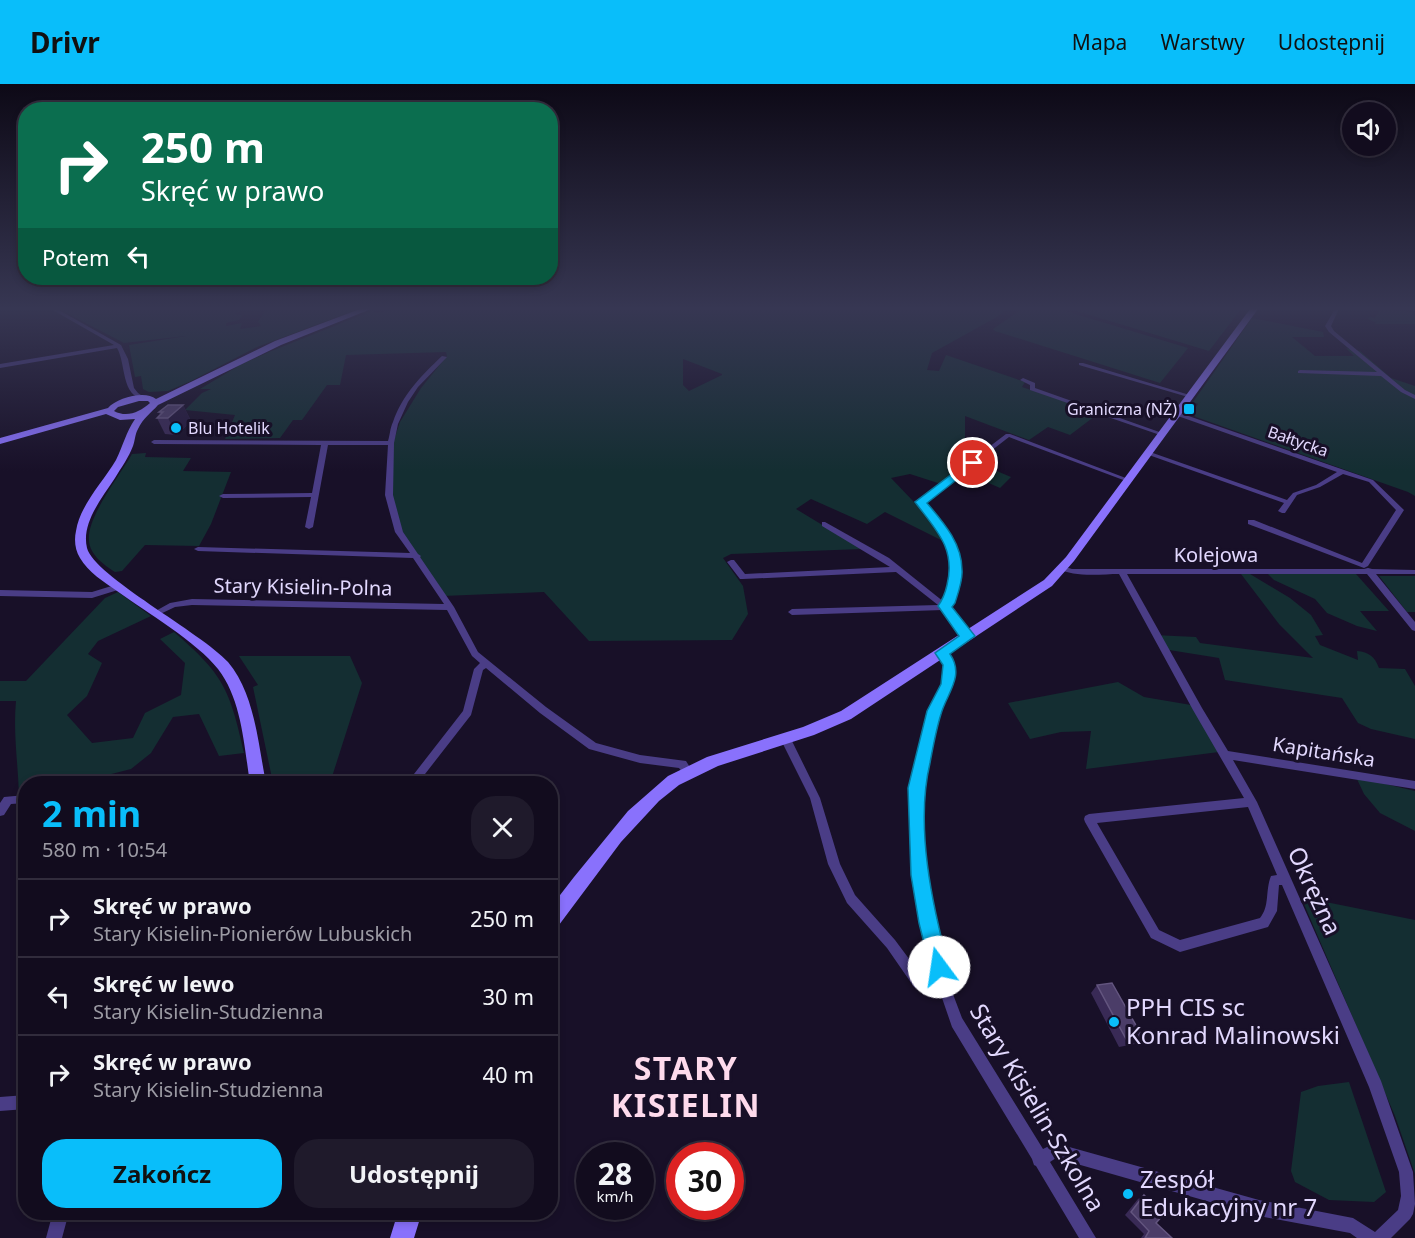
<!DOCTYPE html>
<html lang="pl">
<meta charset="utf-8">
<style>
body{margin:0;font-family:"Noto Sans",sans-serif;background:#1f1a2b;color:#f1f3f6;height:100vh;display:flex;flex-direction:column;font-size:22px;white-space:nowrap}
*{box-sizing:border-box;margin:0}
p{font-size:20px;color:#9c9ba4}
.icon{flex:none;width:33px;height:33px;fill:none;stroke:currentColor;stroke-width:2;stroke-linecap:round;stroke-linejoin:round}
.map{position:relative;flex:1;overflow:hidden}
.sheet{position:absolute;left:18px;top:692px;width:540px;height:444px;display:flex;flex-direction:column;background:#120c1e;border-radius:24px;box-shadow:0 3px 9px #0003,0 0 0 2px #312c3c}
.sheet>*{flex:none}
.guide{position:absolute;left:18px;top:18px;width:540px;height:183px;border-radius:24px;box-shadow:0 3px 9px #0003,0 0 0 2px #312c3c;background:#0b6e4f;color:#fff;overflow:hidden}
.buttons{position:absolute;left:1342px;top:18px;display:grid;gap:12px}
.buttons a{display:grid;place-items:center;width:54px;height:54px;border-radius:50%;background:#120c1e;box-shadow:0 3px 9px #0003,0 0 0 2px #312c3c;font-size:30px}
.speed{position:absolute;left:576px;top:1058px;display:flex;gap:12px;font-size:30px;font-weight:700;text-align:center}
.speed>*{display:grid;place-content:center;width:78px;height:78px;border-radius:50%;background:#120c1e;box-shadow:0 3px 9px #0003,0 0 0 2px #312c3c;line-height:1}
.speed small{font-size:15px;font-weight:400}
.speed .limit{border:9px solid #d22;background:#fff;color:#111}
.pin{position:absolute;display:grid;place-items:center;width:51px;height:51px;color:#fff;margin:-26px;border:3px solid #fff;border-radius:50%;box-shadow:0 2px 6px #0007}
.me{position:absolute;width:66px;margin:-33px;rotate:346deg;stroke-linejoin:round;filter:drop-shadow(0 0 4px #0008)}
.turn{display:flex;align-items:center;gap:21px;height:126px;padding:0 24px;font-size:27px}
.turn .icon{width:78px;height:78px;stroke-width:2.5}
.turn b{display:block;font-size:42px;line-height:51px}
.then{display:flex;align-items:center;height:57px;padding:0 24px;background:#0003;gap:12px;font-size:22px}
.round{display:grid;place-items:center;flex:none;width:63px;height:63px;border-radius:24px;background:#1f1a2b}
.head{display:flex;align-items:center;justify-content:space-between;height:102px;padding:0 24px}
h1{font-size:36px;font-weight:700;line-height:45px;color:#09befa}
.action{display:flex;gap:12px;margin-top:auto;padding:12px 24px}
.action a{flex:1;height:69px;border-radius:24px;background:#09befa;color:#111;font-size:24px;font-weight:700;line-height:69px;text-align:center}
.action a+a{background:#1f1a2b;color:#f1f3f6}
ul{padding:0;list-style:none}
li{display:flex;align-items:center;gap:18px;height:78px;padding:0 24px;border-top:2px solid #312c3c}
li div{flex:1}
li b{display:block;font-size:22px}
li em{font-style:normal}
header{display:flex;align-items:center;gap:36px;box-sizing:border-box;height:84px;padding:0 30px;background:#09befa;color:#111}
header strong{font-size:28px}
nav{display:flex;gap:33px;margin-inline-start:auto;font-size:21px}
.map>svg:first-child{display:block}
</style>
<header>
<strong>Drivr</strong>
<nav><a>Mapa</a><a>Warstwy</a><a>Udostępnij</a></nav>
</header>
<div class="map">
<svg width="1415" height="1154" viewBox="0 0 1415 1154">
<rect width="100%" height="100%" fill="#181028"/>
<path fill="#142e32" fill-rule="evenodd" d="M 59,225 L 244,225 L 235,230 L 242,231 L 239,236 L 226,239 L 226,242 L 242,239 L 240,245 L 261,242 L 258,238 L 266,225 L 358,225 L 257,263 L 191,297 L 168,307 L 149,308 L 143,305 L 141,292 L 135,293 L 129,261 L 186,252 L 124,259 Z
M 394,225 L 1007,225 L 995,234 L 932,269 L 927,286 L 939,287 L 946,271 L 1025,298 L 1022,303 L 1099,329 L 1070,351 L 1048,343 L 1029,356 L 965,332 L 965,355 L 988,364 L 973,377 L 1011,393 L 1000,404 L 959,386 L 941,400 L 910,390 L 891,394 L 935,440 L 947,459 L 885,428 L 867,440 L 811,415 L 796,425 L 862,465 L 731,470 L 723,474 L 743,502 L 748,530 L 732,556 L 589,557 L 544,508 L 443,512 L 391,433 L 393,359 L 400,338 L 421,304 L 447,272 L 446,268 L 346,271 L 340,301 L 327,301 L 302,336 L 293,336 L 280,354 L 225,355 L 235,331 L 185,326 L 202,309 L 211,305 L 200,305 L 240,281 L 269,268 L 372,227 L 378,229 ZM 683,275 L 722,290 L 722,291 L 689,307 L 683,301 Z
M 1022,225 L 1059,225 L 1188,264 L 1160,299 L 995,247 L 993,245 Z
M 1070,225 L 1241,225 L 1209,267 Z
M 1380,225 L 1412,228 L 1415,232 L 1415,240 L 1377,240 L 1374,239 L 1377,239 L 1368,235 L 1369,233 L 1375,234 Z
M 1252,234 L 1323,248 L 1324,253 L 1292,253 L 1315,272 L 1354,272 L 1346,264 L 1360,267 L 1391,294 L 1415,302 L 1415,412 L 1408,408 L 1196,333 L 1192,329 L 1198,320 L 1193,318 Z
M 146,369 L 145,373 L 191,374 L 183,387 L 231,388 L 211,440 L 199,462 L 145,461 L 122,487 L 115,488 C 104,481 90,471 89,457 C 86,434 120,391 132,370 Z
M 1266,488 L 1356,490 L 1389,527 L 1360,527 L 1377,547 L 1357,542 L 1327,529 L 1315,515 L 1274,496 Z
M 1241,490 L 1250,490 L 1290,514 L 1311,531 L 1323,551 L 1315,552 L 1320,561 L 1358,576 L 1357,567 C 1369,568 1375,573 1379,584 L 1405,585 L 1415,602 L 1415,655 L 1371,645 L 1358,639 L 1342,614 L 1225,596 L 1219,574 L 1163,565 L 1154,551 L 1196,553 L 1200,559 L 1313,574 L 1279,540 Z
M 1379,492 L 1415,492 L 1415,528 L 1407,528 Z
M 118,508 L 151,532 L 98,557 L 88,570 L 102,579 L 87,612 L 67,631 L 92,659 L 133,654 L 145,629 L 181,611 L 185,579 L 160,555 L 174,548 C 223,590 230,605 244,669 L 219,672 L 199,630 L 173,633 L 151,669 L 131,685 L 76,699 L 26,699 L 25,711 L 19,711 C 18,679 13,649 16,617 L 0,617 L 0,597 L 26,597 L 105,514 Z
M 239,572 L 350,572 L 362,599 L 330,699 L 273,699 L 253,603 L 258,601 Z
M 1118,598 L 1144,613 L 1191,621 L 1219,668 L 1086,685 L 1091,647 L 1061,648 L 1030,655 L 1008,619 Z
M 1356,693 L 1415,707 L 1415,747 L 1380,729 L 1364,710 Z
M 1301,813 L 1415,836 L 1415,1090 L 1395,1032 Z
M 1349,998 L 1386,1108 L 1374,1118 L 1329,1116 L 1295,1098 L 1291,1087 L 1301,1008 L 1318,1002 Z"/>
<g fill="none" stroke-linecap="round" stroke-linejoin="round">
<path fill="#4a3d86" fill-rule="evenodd" d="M 51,225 L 57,225 L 121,261 L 128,275 L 134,304 L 138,309 L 144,313 L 144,315 C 121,313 126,279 117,264 L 0,284 L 0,280 L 114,261 Z
M 1335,225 L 1339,225 L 1331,242 L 1334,247 L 1405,306 L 1415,311 L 1415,315 L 1401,308 L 1381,292 L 1298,289 L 1298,287 L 1300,286 L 1377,288 L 1329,248 L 1325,242 Z
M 1413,225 L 1415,225 L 1415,227 L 1413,227 Z
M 442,272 L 447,273 L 418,303 L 408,318 L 398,340 L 394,359 L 393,411 L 403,448 L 418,470 L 421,472 L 420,473 L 454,523 L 478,568 L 546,623 L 596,659 L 640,671 L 686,677 L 693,688 L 692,691 C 685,693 683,689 679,684 L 640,679 L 589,665 L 540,629 L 486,584 L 483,586 L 471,631 L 418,699 L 407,699 L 463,627 L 474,585 L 480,579 L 472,572 L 447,526 L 192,521 L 175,523 L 156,532 L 152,529 L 170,519 L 192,515 L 444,520 L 413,474 L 198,467 L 194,465 L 198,463 L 410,469 L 395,448 L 385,411 L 388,361 L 328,361 L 313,443 L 309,445 L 305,443 L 311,413 L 223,414 L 219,412 L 223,410 L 312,409 L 321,361 L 154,360 L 151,358 L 154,356 L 388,357 C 390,351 390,344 393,338 C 402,311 422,291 442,272 Z
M 1079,279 L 1083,279 L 1193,312 L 1188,313 L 1079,281 Z
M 1023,294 L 1035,299 L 1035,304 L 1165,350 L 1160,351 L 1030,306 L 1030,301 L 1020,296 Z
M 1177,328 L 1373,396 L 1404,426 L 1368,482 L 1364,484 L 1248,440 L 1248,436 L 1254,436 L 1362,479 L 1396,426 L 1369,398 L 1343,390 L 1320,403 L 1297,411 L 1285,429 L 1282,429 L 1278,427 L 1284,419 L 1146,370 L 1146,368 L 1150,368 L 1287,416 L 1293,409 L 1316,401 L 1337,388 L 1175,331 L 1174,330 Z
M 1006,350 L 1010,350 L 1131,396 L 1130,397 L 1126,397 L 1009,353 L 925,418 C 941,437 962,459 961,486 C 961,497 955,508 953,519 L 949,522 C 956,528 959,538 965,544 C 967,547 970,549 972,552 L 971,554 L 965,554 C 956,546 952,534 943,526 L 792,531 L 788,528 L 792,525 L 938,521 L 896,488 L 743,495 L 740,495 L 727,478 L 731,476 L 734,476 L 745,490 L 890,483 L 822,442 L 822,438 L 825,438 L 889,474 L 944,518 C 964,471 945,454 917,418 Z
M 1059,482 L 1062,482 L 1072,485 L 1364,485 L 1368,484 L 1372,485 L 1415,486 L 1415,490 L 1376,490 L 1415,538 L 1415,547 L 1412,546 L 1367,490 L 1127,490 L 1202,624 L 1228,667 L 1415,697 L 1415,705 L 1233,676 L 1257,718 L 1381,997 L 1413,1088 L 1415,1120 L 1413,1130 L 1410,1135 L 1391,1154 L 1357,1154 L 1350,1149 L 1259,1132 L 1056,1074 L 1050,1078 L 1096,1154 L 1079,1154 L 1036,1082 L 1034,1081 L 1032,1075 L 952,943 L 941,911 L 926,909 L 914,903 L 887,864 L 847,819 L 828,780 L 810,714 L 781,656 L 782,653 L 790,653 L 820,714 L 840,780 L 855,811 L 895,856 L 924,895 L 928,897 L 937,898 L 922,839 L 913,791 L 911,703 L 929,627 L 943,600 L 945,581 L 938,569 L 939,567 L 945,567 L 955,581 L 953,600 L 939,627 L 921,703 L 925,791 L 934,839 L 951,905 L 962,934 L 1043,1065 L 1055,1059 L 1259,1116 L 1353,1134 L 1375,1148 L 1398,1126 L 1401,1112 L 1399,1088 L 1369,1003 L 1282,801 L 1279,801 L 1277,827 L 1268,843 L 1180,868 L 1151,854 L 1085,738 L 1084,735 L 1085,732 L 1089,730 L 1244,714 L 1193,626 L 1119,490 C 1102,490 1073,494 1058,484 ZM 1248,723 L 1277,791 L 1271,792 C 1265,807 1270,822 1260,834 L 1180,856 L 1159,846 L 1097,739 Z
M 118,500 L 121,501 L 122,503 L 121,505 L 92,514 L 0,512 L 0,506 L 92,508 Z
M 26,711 L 26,719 L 11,720 L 4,731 L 0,732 L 0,719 L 4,713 Z
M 26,1011 L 26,1025 L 0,1027 L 0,1013 Z
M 53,1128 L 69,1128 L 62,1154 L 46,1154 Z"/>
<path fill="#8971fc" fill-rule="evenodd" d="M 360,225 L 371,225 L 281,261 L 158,321 C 151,329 143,334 138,345 C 135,350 135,357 133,362 C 129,373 121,384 115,394 C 102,414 81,439 87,464 C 94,492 202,549 228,578 C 255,610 258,660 266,699 L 250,699 C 244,662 242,616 218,585 C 197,558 146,528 117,507 C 104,498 88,488 80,474 C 75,466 74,456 76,447 C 80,421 103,398 116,376 C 123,362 126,348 135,335 L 120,336 L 106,330 L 0,360 L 0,354 L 108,324 C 117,314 145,306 156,315 L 275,257 ZM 139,317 L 148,317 L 150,319 C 140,328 127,334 114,327 L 118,323 Z
M 1250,225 L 1258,225 L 1074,477 L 1052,502 L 851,635 L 814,651 L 718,682 L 679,701 L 659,717 L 621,758 L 556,845 L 550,847 L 550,824 L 574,793 L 628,727 L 668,692 L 707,673 L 803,643 L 841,627 L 1044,496 L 1066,473 Z
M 398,1128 L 422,1128 L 414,1154 L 390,1154 Z"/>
</g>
<path fill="#392a56" d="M 183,321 L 191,337 L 177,351 L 165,350 L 157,334 L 160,331 L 159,328 Z
M 1097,901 L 1142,952 L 1135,960 L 1119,963 L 1091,909 Z
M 1144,1111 L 1156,1139 L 1172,1154 L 1141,1154 L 1144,1150 L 1125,1131 L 1138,1115 Z"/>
<path fill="#24183c" d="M 183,321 L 191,337 L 177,351 L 168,334 Z"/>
<path fill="#4b3d68" stroke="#63557f" stroke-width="1.5" d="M 168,321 L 183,321 L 168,334 L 157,334 L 163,328 L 159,328 Z
M 1112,899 L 1142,952 L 1126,955 L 1097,901 Z
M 1144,1111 L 1163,1131 L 1156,1139 L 1172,1154 L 1145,1154 L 1149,1147 L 1131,1128 Z"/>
<linearGradient id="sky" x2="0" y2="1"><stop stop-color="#0d0916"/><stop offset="0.58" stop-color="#373753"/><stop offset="1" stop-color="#373753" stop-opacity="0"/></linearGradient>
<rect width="1415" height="387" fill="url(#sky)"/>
<path fill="#09befa" stroke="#067ca2" stroke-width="1.5" d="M 969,377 L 978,379 L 927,419 C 943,438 962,459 962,486 C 963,496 958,509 955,519 L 952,523 L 975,552 L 950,570 C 965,592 947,609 941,630 C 936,646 933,663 930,679 C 915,742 932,821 949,883 L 946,890 L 939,892 L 933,890 L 930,883 L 919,839 L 911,791 L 908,704 L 927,627 L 941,600 L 943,581 L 935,569 L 959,552 L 938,522 C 943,515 945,510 947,501 C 956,464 936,446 915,418 Z"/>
<g fill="#09befa" stroke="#181028" stroke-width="2">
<rect x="1183" y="319" width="12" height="12" rx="3"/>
<circle cx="176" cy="344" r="6"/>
<circle cx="1114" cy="938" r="6"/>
<circle cx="1128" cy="1110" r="6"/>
</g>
<g text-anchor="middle" stroke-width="6" stroke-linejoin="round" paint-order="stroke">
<g font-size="16" fill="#e2d8fe" stroke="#181028" text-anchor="end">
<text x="1177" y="331">Graniczna (NŻ)</text>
<text x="188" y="350" text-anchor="start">Blu Hotelik</text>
</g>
<g font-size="16" fill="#e2d8fe" stroke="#181028">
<text transform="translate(1298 357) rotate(19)" y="6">Bałtycka</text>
</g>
<g font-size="20" fill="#e2d8fe" stroke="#181028">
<text x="1216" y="478">Kolejowa</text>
<text transform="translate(303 503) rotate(1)" y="7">Stary Kisielin-Polna</text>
<text transform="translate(1324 668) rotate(9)" y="7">Kapitańska</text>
</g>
<g font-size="24" fill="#e2d8fe" stroke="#181028">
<text transform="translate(1314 807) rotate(65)" y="8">Okrężna</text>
<text transform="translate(1037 1024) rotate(59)" y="8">Stary Kisielin-Szkolna</text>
</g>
<g font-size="24" fill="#e2d8fe" stroke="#181028" text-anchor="start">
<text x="1126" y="932">PPH CIS sc<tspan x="1126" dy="28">Konrad Malinowski</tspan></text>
<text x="1140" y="1104">Zespół<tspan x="1140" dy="28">Edukacyjny nr 7</tspan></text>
</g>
<g font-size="32" font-weight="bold" letter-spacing="1.5" fill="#fedaec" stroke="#181028">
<text x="686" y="996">STARY<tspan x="686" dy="37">KISIELIN</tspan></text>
</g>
</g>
</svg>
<div class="buttons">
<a><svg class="icon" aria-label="sound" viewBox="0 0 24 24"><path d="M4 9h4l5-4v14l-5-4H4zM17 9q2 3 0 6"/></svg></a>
</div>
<div class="speed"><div>28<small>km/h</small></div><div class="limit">30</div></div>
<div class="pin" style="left:973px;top:379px;background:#d93025"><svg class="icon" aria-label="arrive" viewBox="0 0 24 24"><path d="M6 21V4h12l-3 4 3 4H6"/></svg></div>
<svg class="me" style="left:939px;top:883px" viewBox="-20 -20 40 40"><circle r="19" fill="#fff"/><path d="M0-13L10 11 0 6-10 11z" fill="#09befa"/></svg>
<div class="guide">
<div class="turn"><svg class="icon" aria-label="right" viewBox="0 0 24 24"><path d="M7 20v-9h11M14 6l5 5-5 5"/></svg><div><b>250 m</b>Skręć w prawo</div></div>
<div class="then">Potem<svg class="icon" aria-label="left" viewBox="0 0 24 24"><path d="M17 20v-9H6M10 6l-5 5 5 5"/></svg></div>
</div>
<section class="sheet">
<div class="head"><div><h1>2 min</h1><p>580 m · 10:54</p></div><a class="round"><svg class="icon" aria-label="close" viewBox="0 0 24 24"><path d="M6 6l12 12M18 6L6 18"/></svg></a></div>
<ul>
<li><svg class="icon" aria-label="right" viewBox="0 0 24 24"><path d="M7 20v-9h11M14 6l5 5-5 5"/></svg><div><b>Skręć w prawo</b><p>Stary Kisielin-Pionierów Lubuskich</p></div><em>250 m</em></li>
<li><svg class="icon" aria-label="left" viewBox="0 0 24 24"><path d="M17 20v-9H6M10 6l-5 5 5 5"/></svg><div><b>Skręć w lewo</b><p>Stary Kisielin-Studzienna</p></div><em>30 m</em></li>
<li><svg class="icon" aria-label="right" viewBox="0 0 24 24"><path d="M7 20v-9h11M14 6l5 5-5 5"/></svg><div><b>Skręć w prawo</b><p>Stary Kisielin-Studzienna</p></div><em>40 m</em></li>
</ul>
<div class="action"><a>Zakończ</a><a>Udostępnij</a></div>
</section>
</div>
